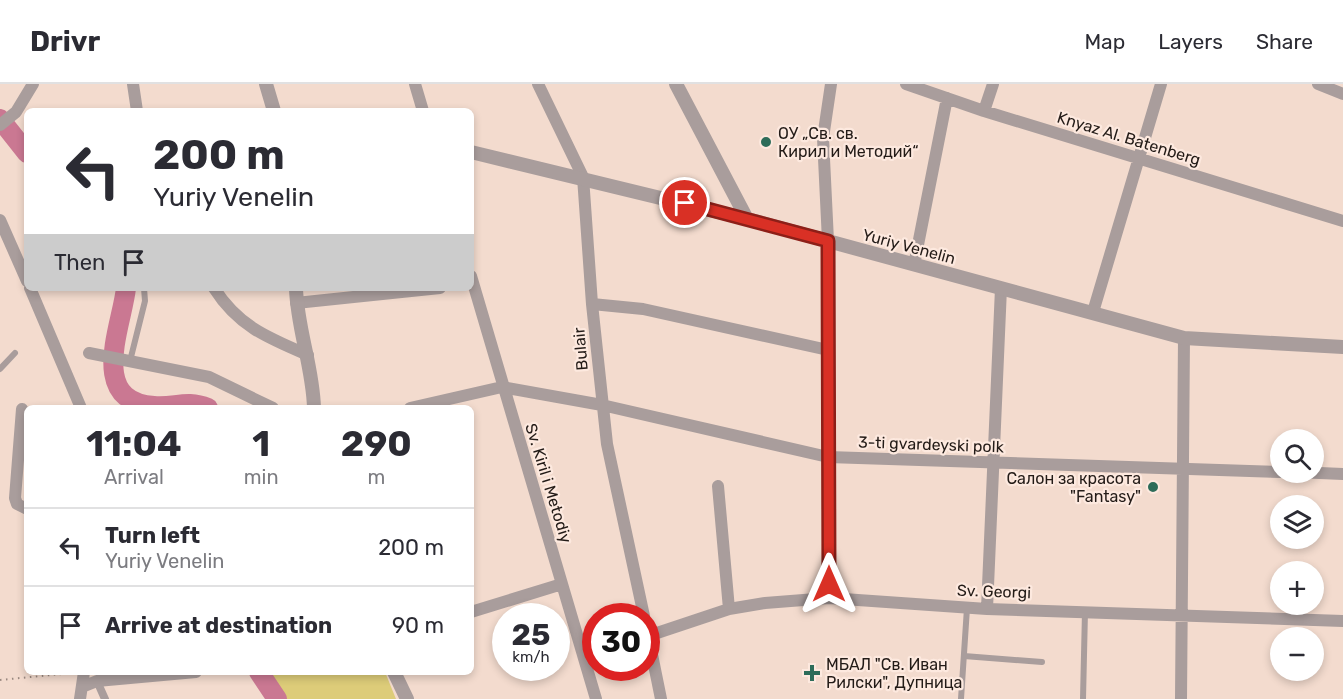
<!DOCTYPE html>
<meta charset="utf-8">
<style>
body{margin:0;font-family:Rubik,sans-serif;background:#f2f2f3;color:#2b2b33;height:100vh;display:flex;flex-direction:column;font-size:22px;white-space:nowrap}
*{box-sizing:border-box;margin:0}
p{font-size:20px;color:#7c7c81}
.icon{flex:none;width:33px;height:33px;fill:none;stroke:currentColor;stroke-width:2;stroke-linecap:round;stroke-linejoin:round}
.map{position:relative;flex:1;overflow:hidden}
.sheet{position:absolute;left:24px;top:321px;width:450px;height:270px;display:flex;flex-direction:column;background:#fff;border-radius:9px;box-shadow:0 3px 9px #0003}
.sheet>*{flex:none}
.top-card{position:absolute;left:24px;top:24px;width:450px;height:183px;border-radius:9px;box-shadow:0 3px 9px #0003;background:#fff;color:#2b2b33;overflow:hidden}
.tools{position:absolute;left:1270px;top:345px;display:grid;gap:12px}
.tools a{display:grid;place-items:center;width:54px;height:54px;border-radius:50%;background:#fff;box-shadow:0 3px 9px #0003;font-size:30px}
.speed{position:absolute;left:492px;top:519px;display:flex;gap:12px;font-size:30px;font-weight:700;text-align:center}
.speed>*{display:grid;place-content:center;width:78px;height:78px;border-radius:50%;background:#fff;box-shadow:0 3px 9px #0003;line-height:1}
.speed small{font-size:15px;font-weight:400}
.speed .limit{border:9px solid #d22;background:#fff;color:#111}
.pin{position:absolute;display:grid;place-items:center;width:51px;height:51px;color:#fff;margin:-26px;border:3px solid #fff;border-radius:50%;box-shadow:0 2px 6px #0007}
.me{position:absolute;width:66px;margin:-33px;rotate:0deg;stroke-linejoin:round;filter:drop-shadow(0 0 4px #0008)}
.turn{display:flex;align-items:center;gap:21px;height:126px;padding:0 30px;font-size:27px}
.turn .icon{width:78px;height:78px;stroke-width:2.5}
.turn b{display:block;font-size:42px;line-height:51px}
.then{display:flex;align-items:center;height:57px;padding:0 30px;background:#0003;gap:12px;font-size:22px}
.eta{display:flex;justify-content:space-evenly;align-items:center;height:102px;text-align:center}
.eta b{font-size:36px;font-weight:700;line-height:42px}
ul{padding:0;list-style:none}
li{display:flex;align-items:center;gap:18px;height:78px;padding:0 30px;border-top:2px solid #e1e1e2}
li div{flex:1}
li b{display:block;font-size:22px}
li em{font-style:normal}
header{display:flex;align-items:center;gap:36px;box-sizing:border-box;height:84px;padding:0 30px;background:#fff;border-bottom:2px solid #e1e1e2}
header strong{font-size:28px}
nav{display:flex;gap:33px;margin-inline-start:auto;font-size:21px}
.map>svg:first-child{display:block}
</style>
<header>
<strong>Drivr</strong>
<nav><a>Map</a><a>Layers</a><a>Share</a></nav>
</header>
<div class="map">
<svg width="1343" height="615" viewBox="0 0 1343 615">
<rect width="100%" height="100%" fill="#f3dbce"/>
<path fill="#ddcc79" d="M 264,588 L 385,588 L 396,615 L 282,615 Z"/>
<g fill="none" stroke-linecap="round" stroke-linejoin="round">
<path stroke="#ca7892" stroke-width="20" d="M 0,35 L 27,69
M 126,204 C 122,242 87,317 154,322 C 175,324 186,315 208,324
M 259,588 L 277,615"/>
<path stroke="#99887f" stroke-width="2" stroke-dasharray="1.5 4.5" stroke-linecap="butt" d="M 0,596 L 72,589"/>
<path stroke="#a99d9c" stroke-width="6" d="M 130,277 L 145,217 L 144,204
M 0,285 L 15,269
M 964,572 L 1042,578
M 961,615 L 967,524
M 1083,615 L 1085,527"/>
<path stroke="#a99d9c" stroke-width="8" d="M 97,597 L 105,615"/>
<path stroke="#a99d9c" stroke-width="12" d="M 133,0 L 137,27
M 415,0 L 423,27
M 538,0 L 583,93 L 592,220 L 607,360 L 644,532
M 906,0 L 984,27 L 1343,137
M 1318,0 L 1343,10
M 984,27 L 993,0
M 0,41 L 16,28 L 33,0
M 0,136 L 27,197
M 914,181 L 947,14
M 471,192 L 596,615
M 30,204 L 81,324
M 214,204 C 238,242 268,254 308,271
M 296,219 L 440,204
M 592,220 L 643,225 L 828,266
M 1093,228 L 1161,0
M 89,269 L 209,293 L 273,324
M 410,324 L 502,303 L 602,321 L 828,373 L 1281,388
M 22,325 L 15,414 L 17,420 L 27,425
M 1296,388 L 1343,390
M 718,402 L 729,525
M 829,514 L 828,157 L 823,54 L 831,0
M 987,525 L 1001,204
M 471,528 L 562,500
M 647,546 L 661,615
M 648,552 L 729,525 L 765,519 L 829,514 L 987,525 L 1343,537
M 82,603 L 97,597 L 196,588
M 80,615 L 84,588
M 1181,615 L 1184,254"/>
<path stroke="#a99d9c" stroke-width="14" d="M 266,0 L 274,27
M 676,0 L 747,135
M 471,68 L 747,135 L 1184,254 L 1343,263
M 296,204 C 297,244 313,283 314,324
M 394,588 L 407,615"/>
</g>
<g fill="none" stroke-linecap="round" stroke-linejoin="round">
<g stroke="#8d1f18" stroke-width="15">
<path id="route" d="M 685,119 L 828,157 L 829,500"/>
</g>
<use href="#route" stroke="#d93025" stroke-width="10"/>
</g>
<g fill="#2d6c59" stroke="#fde9df" stroke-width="2">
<circle cx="766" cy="58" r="6"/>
<circle cx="1153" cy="403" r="6"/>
<path d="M809 580h6v6h6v6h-6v6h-6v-6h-6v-6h6z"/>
</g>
<g text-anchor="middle" stroke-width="4.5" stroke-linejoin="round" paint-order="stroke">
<g font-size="16" fill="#231b17" stroke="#fde9df" text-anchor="start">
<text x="778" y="55">ОУ „Св. св.<tspan x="778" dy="18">Кирил и Методий“</tspan></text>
<text x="1141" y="400" text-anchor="end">Салон за красота<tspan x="1141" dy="18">"Fantasy"</tspan></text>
<text x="826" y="586">МБАЛ "Св. Иван<tspan x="826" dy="18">Рилски", Дупница</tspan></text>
</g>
<g font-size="16" fill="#231b17" stroke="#fde9df">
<text transform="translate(1129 54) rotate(17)" y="6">Knyaz Al. Batenberg</text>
<text transform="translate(909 162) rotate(15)" y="6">Yuriy Venelin</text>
<text transform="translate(580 265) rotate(-95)" y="6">Bulair</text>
<text transform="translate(931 360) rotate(2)" y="6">3-ti gvardeyski polk</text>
<text transform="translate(549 399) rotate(73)" y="6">Sv. Kiril i Metodiy</text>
<text transform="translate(994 507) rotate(2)" y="6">Sv. Georgi</text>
</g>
</g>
</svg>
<div class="tools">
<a><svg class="icon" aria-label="search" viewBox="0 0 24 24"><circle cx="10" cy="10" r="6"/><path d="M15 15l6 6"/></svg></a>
<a><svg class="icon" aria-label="layers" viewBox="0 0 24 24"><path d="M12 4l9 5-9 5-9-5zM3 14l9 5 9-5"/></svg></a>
<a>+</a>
<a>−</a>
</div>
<div class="speed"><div>25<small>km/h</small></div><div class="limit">30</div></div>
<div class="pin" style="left:685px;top:119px;background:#d93025"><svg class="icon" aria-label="arrive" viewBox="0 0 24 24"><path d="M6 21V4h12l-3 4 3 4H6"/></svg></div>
<svg class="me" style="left:829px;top:500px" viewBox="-20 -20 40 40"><path d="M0-17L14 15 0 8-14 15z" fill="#d93025" stroke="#fff" stroke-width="4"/></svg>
<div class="top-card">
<div class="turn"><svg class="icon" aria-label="left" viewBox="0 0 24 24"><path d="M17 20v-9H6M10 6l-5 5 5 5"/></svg><div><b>200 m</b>Yuriy Venelin</div></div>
<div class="then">Then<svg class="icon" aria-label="arrive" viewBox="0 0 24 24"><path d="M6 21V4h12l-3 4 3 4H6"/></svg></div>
</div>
<section class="sheet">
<div class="eta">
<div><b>11:04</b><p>Arrival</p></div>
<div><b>1</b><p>min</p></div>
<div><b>290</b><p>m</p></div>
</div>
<ul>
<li><svg class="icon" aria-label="left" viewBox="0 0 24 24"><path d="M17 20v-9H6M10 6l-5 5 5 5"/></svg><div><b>Turn left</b><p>Yuriy Venelin</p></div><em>200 m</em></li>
<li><svg class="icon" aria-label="arrive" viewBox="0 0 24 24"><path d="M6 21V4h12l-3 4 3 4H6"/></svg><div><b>Arrive at destination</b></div><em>90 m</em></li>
</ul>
</section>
</div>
